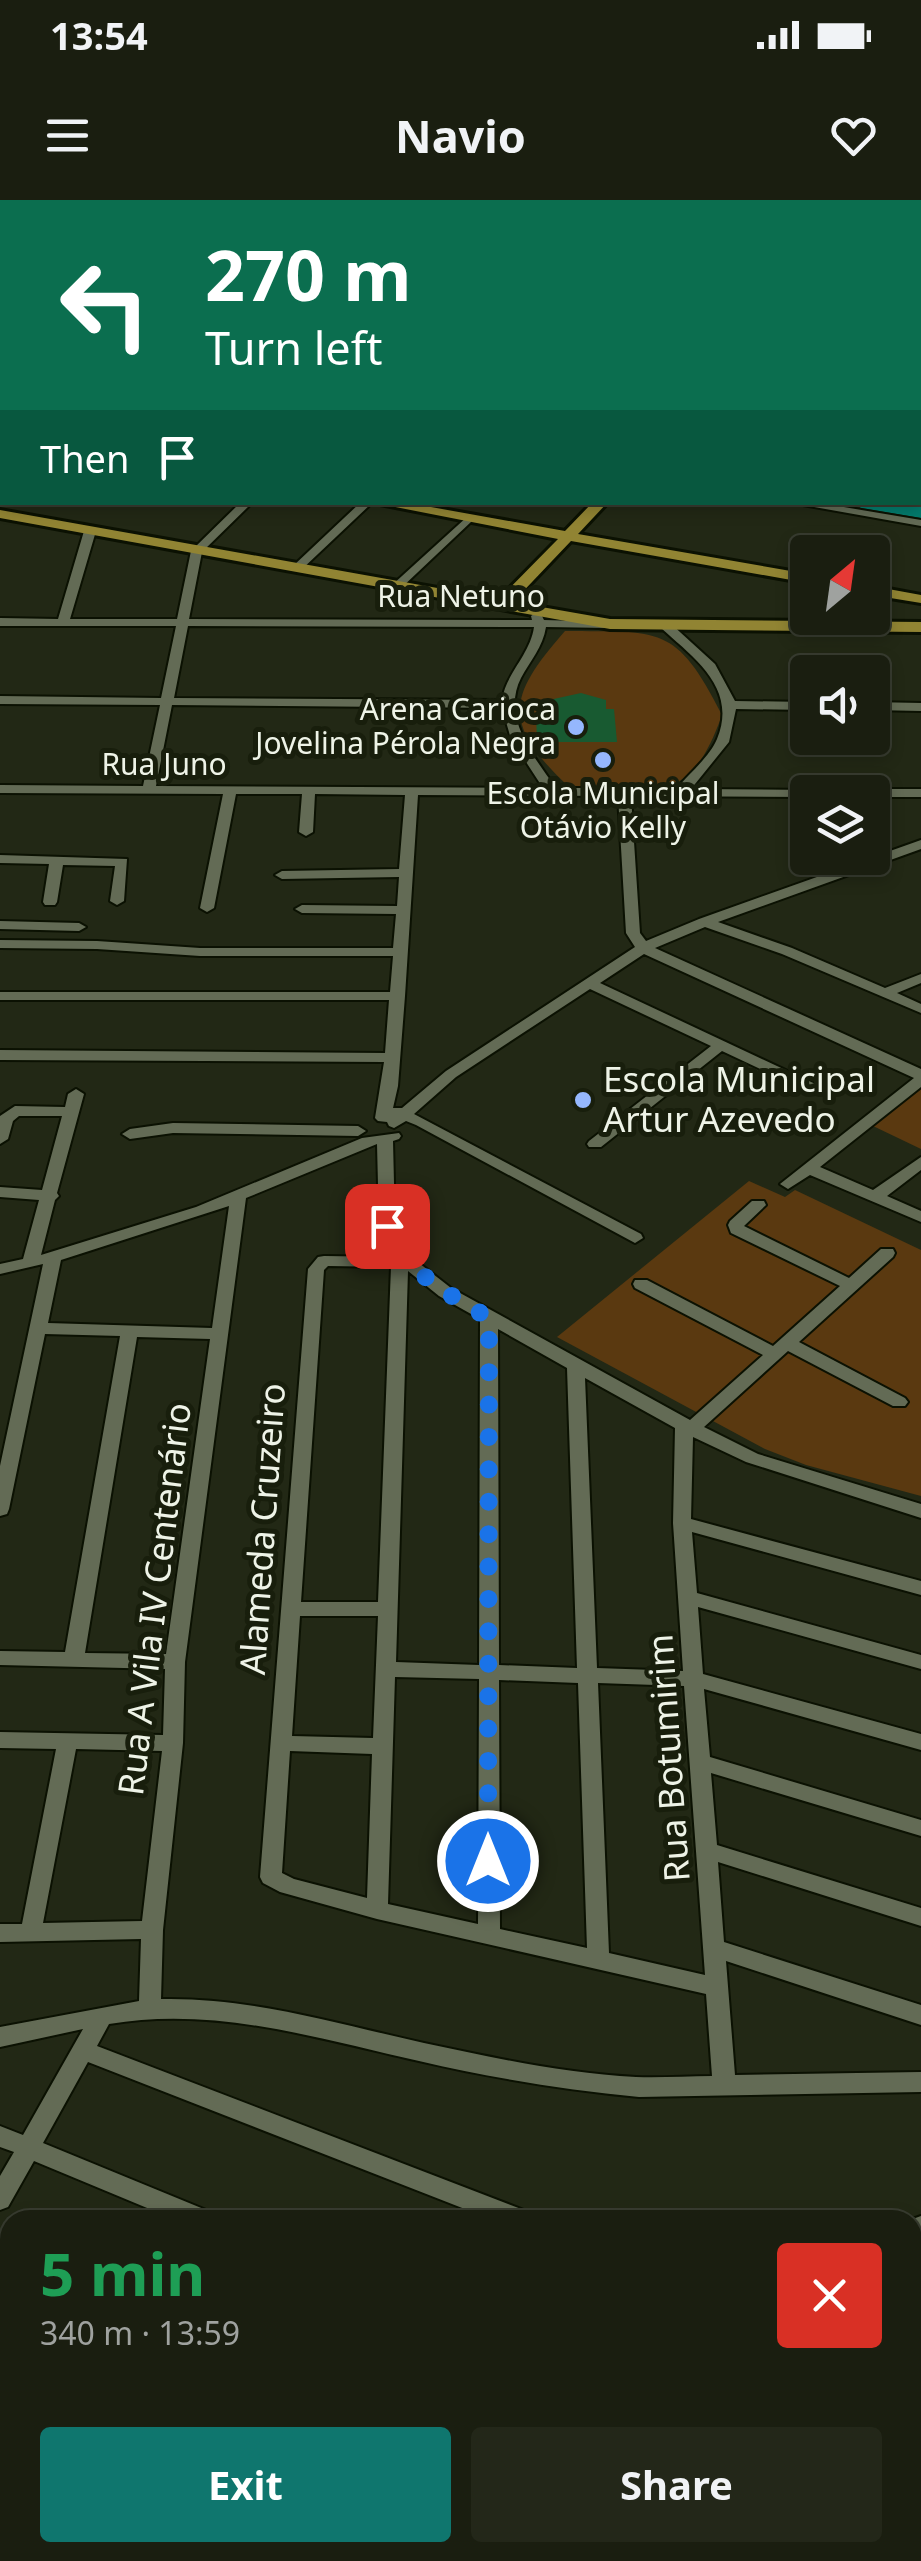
<!DOCTYPE html>
<meta charset="utf-8">
<style>
body{margin:0;font-family:"Noto Sans",sans-serif;background:#232719;color:#f1f3f6;height:100vh;display:flex;flex-direction:column;font-size:38px;white-space:nowrap}
*{box-sizing:border-box;margin:0}
p{font-size:32px;color:#9fa29f}
.icon{flex:none;width:55px;height:55px;fill:none;stroke:currentColor;stroke-width:2;stroke-linecap:round;stroke-linejoin:round}
.map{position:relative;flex:1;overflow:hidden}
.side{position:absolute;left:0px;top:2010px;width:922px;height:352px;display:flex;flex-direction:column;background:#1a1e10;border-radius:30px 30px 0 0;box-shadow:0 5px 15px #0003,0 0 0 2px #383c30}
.side>*{flex:none}
.hud{position:absolute;left:0px;top:0px;width:922px;height:305px;box-shadow:0 5px 15px #0003,0 0 0 2px #383c30;background:#0b6e4f;color:#fff;overflow:hidden}
.needle{width:65px;rotate:29deg}
.controls{position:absolute;left:790px;top:335px;display:grid;gap:20px}
.controls a{display:grid;place-items:center;width:100px;height:100px;border-radius:10px;background:#1a1e10;box-shadow:0 5px 15px #0003,0 0 0 2px #383c30;font-size:50px}
.pin{position:absolute;display:grid;place-items:center;width:85px;height:85px;color:#fff;margin:-42px;border-radius:20px;box-shadow:0 5px 15px #0006}
.me{position:absolute;width:110px;margin:-55px;rotate:0deg;stroke-linejoin:round;filter:drop-shadow(0 0 8px #0008)}
.turn{display:flex;align-items:center;gap:35px;height:210px;padding:0 40px;font-size:45px}
.turn .icon{width:130px;height:130px;stroke-width:2.5}
.turn b{display:block;font-size:70px;line-height:85px}
.then{display:flex;align-items:center;height:95px;padding:0 40px;background:#0003;gap:20px;font-size:38px}
.round{display:grid;place-items:center;flex:none;width:105px;height:105px;border-radius:10px;background:#232719}
.head{display:flex;align-items:center;justify-content:space-between;height:170px;padding:0 40px}
h1{font-size:60px;font-weight:700;line-height:75px;color:#1e9e55}
.button{display:flex;gap:20px;margin-top:auto;padding:20px 40px}
.button a{flex:1;height:115px;border-radius:10px;background:#0f766e;color:#fff;font-size:40px;font-weight:700;line-height:115px;text-align:center}
.button a+a{background:#232719;color:#f1f3f6}
.status{display:flex;justify-content:space-between;align-items:center;height:70px;padding:0 50px;background:#1a1e10;direction:ltr}
.status svg{height:28px;fill:currentColor}
header{display:flex;justify-content:space-between;align-items:center;height:130px;padding:0 40px;background:#1a1e10;font-size:45px;font-weight:700}
.map>svg:first-child{display:block}
</style>
<div class="status"><b>13:54</b><svg viewBox="0 0 49 12"><path d="M0 12V9h3v3zM5 12V6h3v6zM10 12V3h3v9zM15 12V0h3v12zM26 1h20v11H26zM47 4h2v5h-2z"/></svg></div>
<header><svg class="icon" aria-label="menu" viewBox="0 0 24 24"><path d="M4 6h16M4 12h16M4 18h16"/></svg>Navio<svg class="icon" aria-label="heart" viewBox="0 0 24 24"><path d="M12 20l-8-8c-3-5 5-10 8-4 3-6 11-1 8 4z"/></svg></header>
<div class="map">
<svg width="921" height="2361" viewBox="0 0 921 2361">
<rect width="100%" height="100%" fill="#222815"/>
<path fill="#5a3910" d="M 565,431 C 660,432 676,424 722,515 C 689,608 656,590 570,588 C 503,525 505,499 565,431 Z
M 921,888 L 921,949 L 873,926 Z
M 749,981 L 785,997 L 795,990 L 921,1050 L 921,1296 L 806,1265 L 765,1249 L 557,1137 Z"/>
<g fill="none" stroke-linecap="round" stroke-linejoin="round">
<path fill="#037b6c" fill-rule="evenodd" d="M 0,82 L 2,82 L 2,92 L 0,92 Z
M 920,185 L 921,185 L 921,196 L 920,196 Z
M 852,302 L 921,306 L 921,318 L 861,308 Z"/>
</g>
<path fill="#185a31" d="M 581,493 L 606,500 L 606,509 L 614,509 L 617,542 L 537,542 L 536,513 L 550,513 L 549,500 Z"/>
<g fill="none" stroke-linecap="round" stroke-linejoin="round">
<g stroke="#0b1102" stroke-width="4">
<path id="minor" d="M 411,0 L 453,0 L 455,2 L 415,2 Z
M 832,0 L 840,0 L 840,2 L 832,2 Z
M 915,0 L 921,0 L 921,4 L 914,2 Z
M 0,39 L 2,39 L 2,45 L 0,45 Z
M 0,96 L 2,97 L 2,103 L 0,102 Z
M 920,128 L 921,128 L 921,134 L 920,134 Z
M 920,148 L 921,148 L 920,158 Z
M 920,182 L 921,182 L 921,189 L 920,189 Z
M 920,298 L 921,304 L 916,303 L 920,302 Z
M 241,302 L 253,302 L 202,352 L 189,419 L 532,420 L 531,416 L 537,412 L 541,414 L 544,420 L 613,422 L 613,426 L 609,428 L 546,427 C 543,447 530,461 521,478 C 501,517 534,557 556,588 L 677,588 C 689,574 710,556 717,539 C 738,488 694,458 661,428 L 661,422 L 669,422 L 715,464 L 735,501 L 808,502 L 808,510 L 736,509 L 729,542 L 691,589 L 813,590 L 814,592 L 808,592 L 808,597 L 631,596 L 640,733 L 646,741 L 699,719 L 921,640 L 921,649 L 718,722 L 792,748 L 885,788 L 921,774 L 921,783 L 897,793 L 921,804 L 921,813 L 782,754 L 705,727 L 655,748 L 921,869 L 921,887 L 820,967 L 873,990 L 921,957 L 921,970 L 887,996 L 921,1011 L 921,1022 L 810,975 L 788,989 L 780,984 L 914,878 L 644,754 L 600,783 L 824,888 L 827,891 L 824,894 L 814,894 L 722,851 L 601,947 L 589,947 L 587,944 L 589,941 L 711,846 L 590,789 L 456,877 L 414,914 L 641,1034 L 643,1038 L 635,1043 L 416,925 L 406,921 L 394,928 L 389,926 L 387,922 L 378,921 L 375,918 L 384,862 L 0,860 L 0,850 L 385,853 L 389,800 L 0,800 L 0,792 L 390,792 L 393,756 L 200,756 L 97,749 L 0,748 L 0,740 L 97,741 L 200,748 L 393,748 L 396,714 L 302,713 L 295,709 L 302,705 L 397,706 L 399,677 L 282,679 L 275,675 L 282,671 L 399,669 L 405,595 L 315,594 L 313,632 L 306,636 L 299,632 L 302,594 L 236,594 L 214,708 L 207,712 L 200,708 L 223,594 L 0,593 L 0,585 L 143,586 L 160,505 L 0,504 L 0,496 L 161,498 L 176,426 L 0,426 L 0,418 L 58,419 L 84,331 L 90,328 L 96,331 L 70,419 L 177,419 L 191,351 ZM 188,426 L 534,427 C 530,455 506,473 502,500 L 174,498 ZM 172,505 L 502,508 L 511,539 L 543,588 L 156,586 ZM 418,595 L 618,596 L 626,733 L 635,747 L 446,871 L 402,908 L 393,908 L 398,886 L 405,796 Z
M 361,302 L 373,302 L 300,371 L 292,371 L 292,367 Z
M 786,302 L 814,302 L 921,320 L 921,326 Z
M 468,316 L 472,317 L 472,321 L 399,390 L 391,390 L 391,386 Z
M 872,502 L 921,503 L 921,511 L 872,510 Z
M 872,589 L 921,589 L 921,597 L 872,597 L 872,592 L 866,592 Z
M 0,655 L 127,659 L 124,701 L 117,705 L 110,701 L 115,666 L 63,665 L 57,702 L 55,705 L 45,705 L 43,702 L 49,664 L 0,663 Z
M 0,721 L 79,723 L 86,727 L 79,731 L 0,729 Z
M 76,889 L 84,894 L 57,993 L 59,996 L 55,1000 L 41,1055 L 196,1007 L 362,938 L 399,933 L 401,936 L 399,939 L 393,941 L 395,1026 L 410,1056 L 451,1088 L 690,1220 L 763,1155 L 635,1088 L 633,1084 L 635,1080 L 647,1080 L 773,1146 L 840,1086 L 731,1033 L 728,1025 L 730,1021 L 752,1001 L 764,1001 L 766,1005 L 744,1026 L 849,1078 L 881,1049 L 893,1049 L 895,1053 L 893,1057 L 799,1142 L 905,1198 L 908,1202 L 905,1206 L 893,1206 L 788,1151 L 704,1227 L 758,1254 L 921,1304 L 921,1318 L 746,1262 L 693,1237 L 691,1319 L 921,1381 L 921,1395 L 692,1332 L 697,1393 L 921,1455 L 921,1469 L 698,1407 L 703,1474 L 921,1534 L 921,1550 L 704,1489 L 710,1557 L 921,1620 L 921,1636 L 711,1573 L 717,1645 L 921,1708 L 921,1726 L 718,1662 L 724,1742 L 921,1805 L 921,1825 L 726,1761 L 735,1875 L 921,1872 L 921,1892 L 639,1897 C 565,1890 492,1878 419,1861 C 316,1838 215,1806 109,1824 L 97,1846 L 529,2012 L 533,2020 L 493,2020 L 88,1862 L 43,1943 L 211,2012 L 215,2020 L 176,2020 L 34,1961 L 8,2007 L 0,2010 L 0,1976 L 14,1952 L 0,1947 L 0,1926 L 23,1935 L 83,1829 L 0,1847 L 0,1827 L 139,1801 L 141,1739 L 0,1742 L 0,1724 L 22,1724 L 56,1549 L 0,1548 L 0,1532 L 163,1535 L 165,1469 L 0,1465 L 0,1451 L 65,1452 L 120,1136 L 45,1134 L 9,1309 L 7,1314 L 0,1316 L 0,1266 L 43,1064 L 0,1074 L 0,1064 L 23,1059 L 39,1000 L 0,997 L 0,987 L 42,990 L 62,916 L 19,916 L 13,921 L 8,939 L 0,944 L 0,916 L 15,906 L 65,907 L 68,894 ZM 377,944 L 379,1026 L 394,1057 L 324,1056 L 318,1057 L 308,1069 L 260,1677 L 263,1683 L 280,1692 L 377,1719 L 706,1794 L 712,1876 C 687,1876 661,1878 636,1877 C 564,1873 494,1858 424,1843 C 338,1824 251,1797 161,1799 L 163,1730 L 183,1543 L 185,1462 L 246,998 ZM 229,1006 L 212,1128 L 48,1123 L 61,1060 ZM 328,1066 L 391,1067 L 378,1402 L 301,1402 L 324,1070 ZM 408,1071 L 439,1096 L 480,1119 L 479,1465 L 396,1462 ZM 498,1129 L 567,1168 L 577,1468 L 499,1465 ZM 137,1137 L 210,1139 L 166,1454 L 85,1453 ZM 585,1178 L 675,1228 L 673,1323 L 683,1471 L 597,1468 ZM 300,1416 L 378,1416 L 373,1538 L 292,1536 ZM 395,1477 L 479,1479 L 478,1724 L 388,1704 ZM 499,1480 L 578,1483 L 587,1748 L 500,1729 ZM 598,1483 L 684,1486 L 705,1775 L 609,1753 ZM 76,1549 L 162,1551 L 142,1721 L 43,1723 ZM 290,1551 L 372,1554 L 367,1698 L 294,1679 L 282,1673 Z
M 173,923 L 358,926 L 366,931 L 358,936 L 173,933 L 130,939 L 122,934 L 130,929 Z
M 921,2016 L 921,2038 L 912,2041 L 912,2020 L 910,2020 Z
M 0,2055 L 10,2059 L 10,2081 L 0,2077 Z
M 921,2143 L 921,2167 L 912,2170 L 912,2146 Z
M 0,2192 L 10,2196 L 10,2220 L 0,2216 Z
M 921,2289 L 921,2315 L 912,2319 L 912,2293 Z
M 0,2344 L 10,2348 L 10,2352 L 18,2352 L 21,2361 L 0,2361 Z
M 324,2352 L 366,2352 L 369,2361 L 328,2361 Z
M 554,2352 L 580,2352 L 580,2361 L 554,2361 Z
M 776,2352 L 818,2352 L 814,2361 L 773,2361 Z"/>
</g>
<g stroke="#0b1102" stroke-width="6">
<path id="major" d="M 0,15 L 2,15 L 2,21 L 0,21 Z
M 920,79 L 921,79 L 921,87 L 920,87 Z
M 2,105 L 2,114 L 0,115 L 0,106 Z
M 0,174 L 2,175 L 2,183 L 0,182 Z
M 0,231 L 2,232 L 2,240 L 0,239 Z
M 370,302 L 403,302 L 565,331 L 593,302 L 608,302 L 578,334 L 808,374 L 808,383 L 571,341 L 513,402 L 610,419 L 921,422 L 921,432 L 610,429 L 0,318 L 0,310 L 499,399 L 558,339 Z
M 872,386 L 921,395 L 921,403 L 872,395 Z"/>
</g>
<use href="#minor" fill="#636b55" fill-rule="evenodd"/>
<use href="#major" fill="#918433" fill-rule="evenodd"/>
</g>
<g fill="none" stroke-linecap="round" stroke-linejoin="round">
<path stroke="#1a73e8" stroke-width="18" stroke-dasharray="0 32.4" d="M 387,1026 C 406,1073 447,1093 489,1118 L 488,1661"/>
</g>
<g fill="#95b7fd" stroke="#181e0c" stroke-width="4">
<circle cx="576" cy="527" r="10"/>
<circle cx="603" cy="560" r="10"/>
<circle cx="583" cy="900" r="10"/>
</g>
<g text-anchor="middle" stroke-width="10" stroke-linejoin="round" paint-order="stroke">
<g font-size="30" fill="#eef3e7" stroke="#181e0c">
<text x="461" y="407">Rua Netuno</text>
<text x="164" y="575">Rua Juno</text>
</g>
<g font-size="30" fill="#eef3e7" stroke="#181e0c" text-anchor="end">
<text x="556" y="520">Arena Carioca<tspan x="556" dy="34">Jovelina Pérola Negra</tspan></text>
<text x="603" y="604" text-anchor="middle">Escola Municipal<tspan x="603" dy="34">Otávio Kelly</tspan></text>
</g>
<g font-size="35" fill="#eef3e7" stroke="#181e0c" text-anchor="start">
<text x="603" y="892">Escola Municipal<tspan x="603" dy="40">Artur Azevedo</tspan></text>
</g>
<g font-size="35" fill="#eef3e7" stroke="#181e0c">
<text transform="translate(263 1329) rotate(-86)" y="12">Alameda Cruzeiro</text>
<text transform="translate(155 1399) rotate(-83)" y="12">Rua A Vila IV Centenário</text>
<text transform="translate(669 1558) rotate(-94)" y="12">Rua Botumirim</text>
</g>
</g>
</svg>
<div class="controls">
<a><svg class="needle" viewBox="-14 -14 28 28"><path d="M0-13l5 13h-10z" fill="#e53935"/><path d="M0 13l5-13h-10z" fill="#9fa29f"/></svg></a>
<a><svg class="icon" aria-label="sound" viewBox="0 0 24 24"><path d="M4 9h4l5-4v14l-5-4H4zM17 9q2 3 0 6"/></svg></a>
<a><svg class="icon" aria-label="layers" viewBox="0 0 24 24"><path d="M12 4l9 5-9 5-9-5zM3 14l9 5 9-5"/></svg></a>
</div>
<div class="pin" style="left:387px;top:1026px;background:#d93025"><svg class="icon" aria-label="arrive" viewBox="0 0 24 24"><path d="M6 21V4h12l-3 4 3 4H6"/></svg></div>
<svg class="me" style="left:488px;top:1661px" viewBox="-20 -20 40 40"><circle r="17" fill="#1a73e8" stroke="#fff" stroke-width="3"/><path d="M0-11L8 9 0 5-8 9z" fill="#fff"/></svg>
<div class="hud">
<div class="turn"><svg class="icon" aria-label="left" viewBox="0 0 24 24"><path d="M17 20v-9H6M10 6l-5 5 5 5"/></svg><div><b>270 m</b>Turn left</div></div>
<div class="then">Then<svg class="icon" aria-label="arrive" viewBox="0 0 24 24"><path d="M6 21V4h12l-3 4 3 4H6"/></svg></div>
</div>
<section class="side">
<div class="head"><div><h1>5 min</h1><p>340 m · 13:59</p></div><a class="round" style="background:#d93025;color:#fff"><svg class="icon" aria-label="close" viewBox="0 0 24 24"><path d="M6 6l12 12M18 6L6 18"/></svg></a></div>
<div class="button"><a>Exit</a><a>Share</a></div>
</section>
</div>
